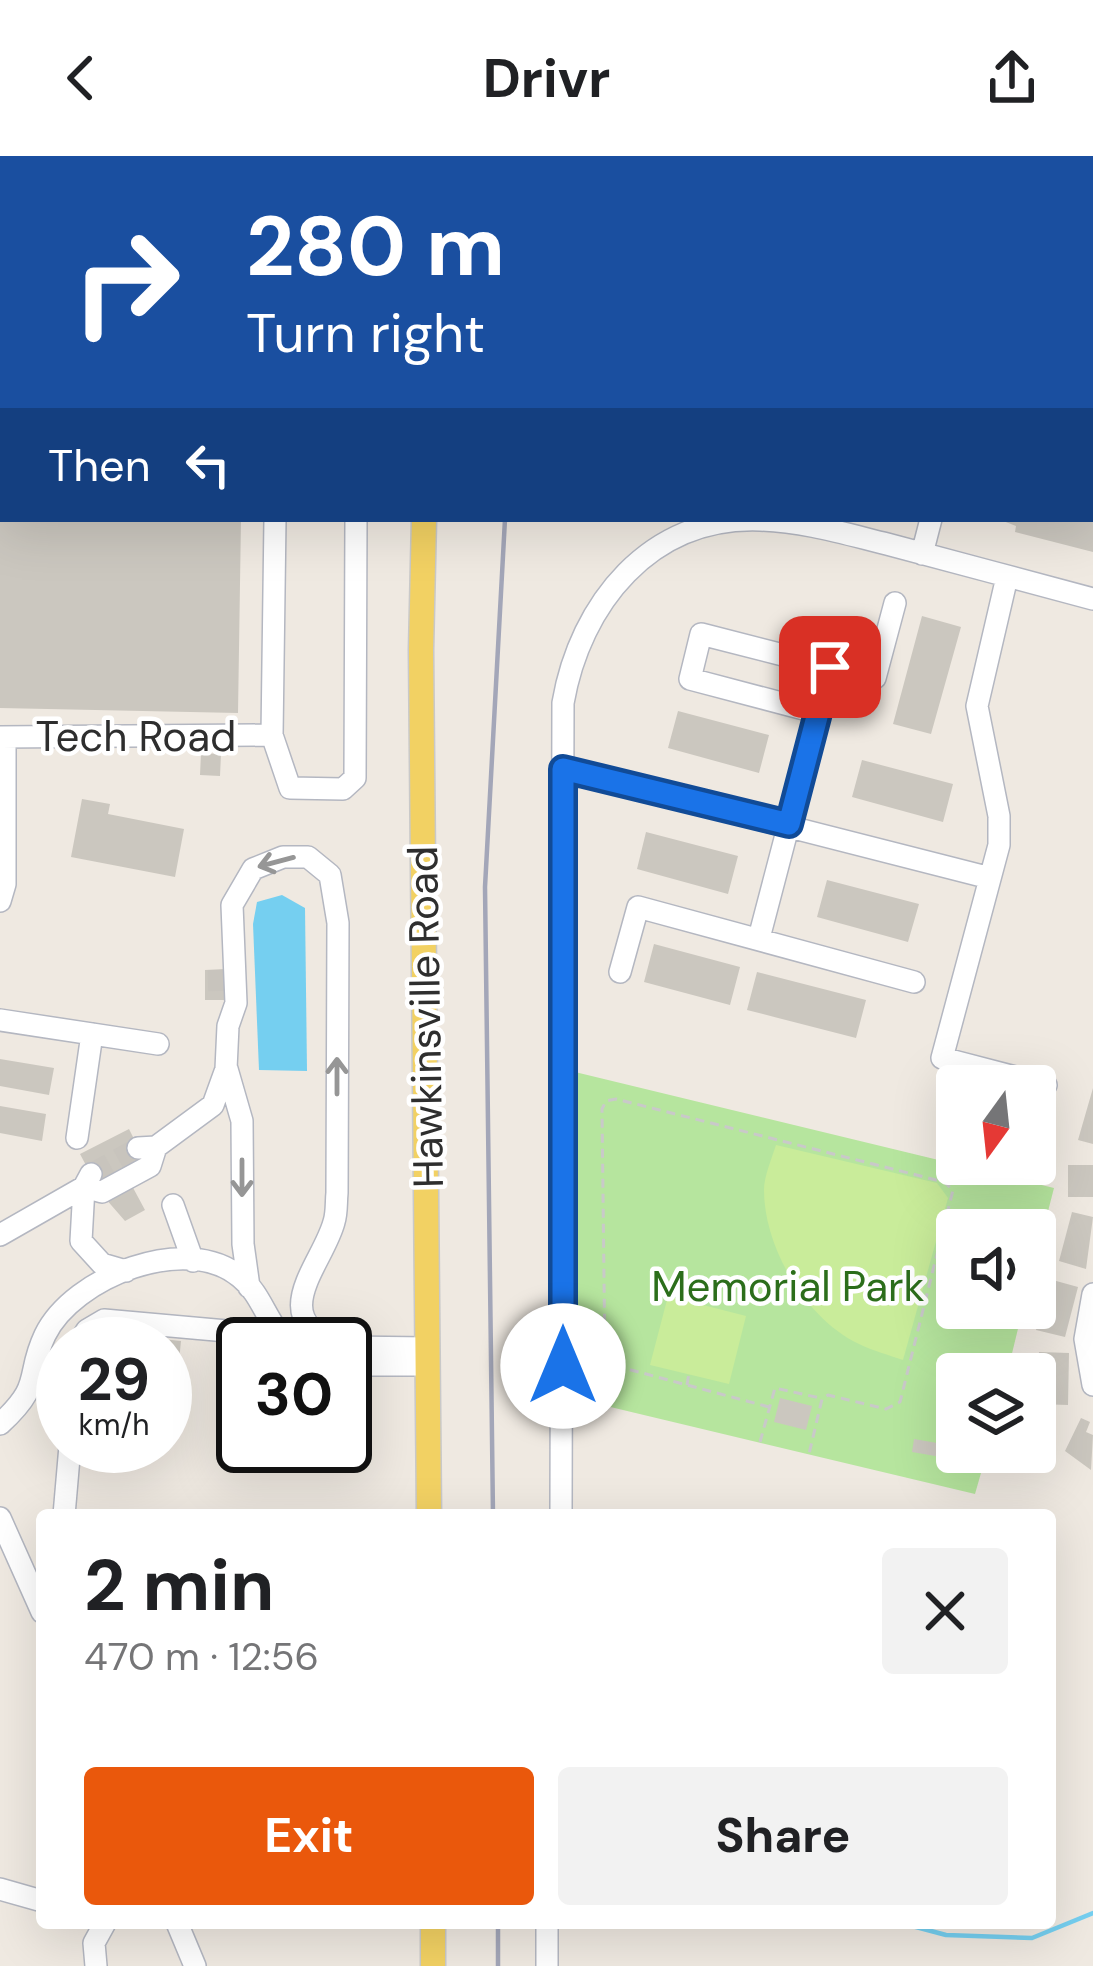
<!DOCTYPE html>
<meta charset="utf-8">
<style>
body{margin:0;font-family:"DM Sans",sans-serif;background:#f2f2f2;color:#202124;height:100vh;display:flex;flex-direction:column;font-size:45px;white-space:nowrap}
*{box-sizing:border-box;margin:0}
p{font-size:39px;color:#757577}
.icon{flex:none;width:66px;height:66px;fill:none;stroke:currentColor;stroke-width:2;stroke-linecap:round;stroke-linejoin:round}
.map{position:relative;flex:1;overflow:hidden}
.side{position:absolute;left:36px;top:1353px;width:1020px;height:420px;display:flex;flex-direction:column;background:#fff;border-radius:12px;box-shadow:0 12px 48px #0002}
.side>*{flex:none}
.guide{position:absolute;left:0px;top:0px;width:1095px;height:366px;box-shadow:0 12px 48px #0002;background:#1a4fa0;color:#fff;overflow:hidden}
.needle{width:78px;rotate:195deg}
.controls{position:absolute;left:936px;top:909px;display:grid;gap:24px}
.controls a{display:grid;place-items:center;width:120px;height:120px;border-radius:12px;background:#fff;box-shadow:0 12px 48px #0002;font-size:60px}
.speed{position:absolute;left:36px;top:1161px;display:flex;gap:24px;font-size:60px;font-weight:700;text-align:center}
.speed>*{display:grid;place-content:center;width:156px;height:156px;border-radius:50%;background:#fff;box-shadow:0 12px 48px #0002;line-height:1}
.speed small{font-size:30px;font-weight:400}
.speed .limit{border:6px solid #111;border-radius:18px;background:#fff;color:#111}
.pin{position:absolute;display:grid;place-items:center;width:102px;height:102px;color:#fff;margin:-51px;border-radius:24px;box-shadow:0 6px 18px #0006}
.me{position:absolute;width:132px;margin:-66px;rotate:0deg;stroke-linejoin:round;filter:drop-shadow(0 0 9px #0008)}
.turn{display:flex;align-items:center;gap:42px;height:252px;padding:0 48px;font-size:54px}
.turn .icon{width:156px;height:156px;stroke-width:2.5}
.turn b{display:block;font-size:84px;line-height:102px}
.then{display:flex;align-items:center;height:114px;padding:0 48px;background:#0003;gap:24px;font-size:45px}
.round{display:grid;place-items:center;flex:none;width:126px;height:126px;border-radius:12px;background:#f2f2f2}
.summary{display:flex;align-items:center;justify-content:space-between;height:204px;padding:0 48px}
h1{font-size:72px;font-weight:700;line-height:90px}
.action{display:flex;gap:24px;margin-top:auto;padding:24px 48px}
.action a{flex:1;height:138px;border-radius:12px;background:#ea580c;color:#fff;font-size:48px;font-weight:700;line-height:138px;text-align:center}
.action a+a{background:#f2f2f2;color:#202124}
header{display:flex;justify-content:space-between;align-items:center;height:156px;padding:0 48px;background:#fff;font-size:54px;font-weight:700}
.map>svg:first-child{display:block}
</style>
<header><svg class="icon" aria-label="back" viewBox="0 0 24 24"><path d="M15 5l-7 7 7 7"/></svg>Drivr<svg class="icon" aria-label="share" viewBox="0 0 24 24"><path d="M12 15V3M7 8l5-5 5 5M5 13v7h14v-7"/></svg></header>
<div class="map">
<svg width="1093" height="1810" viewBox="0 0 1093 1810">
<rect width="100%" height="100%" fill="#efe9e1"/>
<path fill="#b6e59e" d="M 575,916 L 1054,1032 L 1035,1106 L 1035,1074 L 957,1074 L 957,1152 L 1023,1152 L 1007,1218 L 957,1218 L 957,1296 L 987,1296 L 975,1338 L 577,1243 Z"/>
<path fill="#c9ec9a" d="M 776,989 L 937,1027 L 948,1042 L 903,1204 C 889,1199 873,1195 859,1188 C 806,1163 764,1092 764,1034 C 764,1020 772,1002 776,989 Z
M 668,1140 L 746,1160 L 729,1228 L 650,1209 Z"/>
<path fill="#75cff0" d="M 282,739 L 305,752 L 307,915 L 259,914 L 253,768 L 257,746 Z"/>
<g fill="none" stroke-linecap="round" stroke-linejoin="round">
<path stroke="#75cff0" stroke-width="4.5" d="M 901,1767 L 946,1779 L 1032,1782 L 1093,1757"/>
</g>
<path fill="#cbc7bf" d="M 0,363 L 241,363 L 238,557 L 0,552 Z
M 998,363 L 1093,363 L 1093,396 L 1015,376 L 1016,370 Z
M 922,460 L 961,471 L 931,578 L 893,568 Z
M 678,555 L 769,579 L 759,617 L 668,592 Z
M 201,597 L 221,598 L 220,620 L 200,619 Z
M 862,604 L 953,628 L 943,666 L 852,641 Z
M 82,643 L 110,648 L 108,658 L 184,673 L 175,721 L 71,701 Z
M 646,676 L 738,700 L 728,738 L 637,713 Z
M 827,724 L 919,748 L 908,786 L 817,761 Z
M 654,788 L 740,811 L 730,849 L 644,826 Z
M 225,813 L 225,844 L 205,844 L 205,814 Z
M 757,816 L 866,844 L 856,882 L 747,854 Z
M 0,903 L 54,912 L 49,939 L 0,930 Z
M 1093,932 L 1093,988 L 1078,984 Z
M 0,950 L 46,958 L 42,985 L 0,977 Z
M 129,973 L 146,1007 L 98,1032 L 80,998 Z
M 1068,1009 L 1093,1009 L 1093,1041 L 1068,1041 Z
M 131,1028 L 145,1054 L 125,1065 L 105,1042 Z
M 1072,1056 L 1093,1061 L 1086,1113 L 1059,1105 Z
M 1049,1123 L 1078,1131 L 1065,1181 L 1036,1174 Z
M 114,1178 L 181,1185 L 175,1245 L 165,1244 L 165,1188 L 113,1188 Z
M 1039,1196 L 1069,1197 L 1068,1249 L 1037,1248 Z
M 780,1242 L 812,1250 L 806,1274 L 774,1266 Z
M 1081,1262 L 1090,1266 L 1086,1276 L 1093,1279 L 1091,1314 L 1065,1295 Z
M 914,1283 L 943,1288 L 941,1301 L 912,1296 Z"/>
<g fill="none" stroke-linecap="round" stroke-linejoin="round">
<path stroke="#c8c4bd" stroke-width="21" stroke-dasharray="21 10" stroke-linecap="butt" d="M 218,814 L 219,844
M 91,1018 L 138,992"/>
<g stroke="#b4b7c1" stroke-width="24">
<path id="minor" d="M 358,3 L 358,0
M 922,398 L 931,363
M 1007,421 L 977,550 L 999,660 L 999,689 L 942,902 L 1046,929
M 819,557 L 690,523 L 701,478 L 830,511
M 272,579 L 290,632 L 343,633 L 355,622 L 356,363
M 0,581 L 272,579 L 275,363
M 563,613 L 990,722
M 0,745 L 5,728 L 5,581
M 759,782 L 830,511 L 875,522 L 895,447
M 620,816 L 638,751 L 914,826
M 0,864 L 158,888
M 227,913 L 242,965 L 243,1088 L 249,1131
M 77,982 L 92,878
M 138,992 L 156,991 L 213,949 L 226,913 L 228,870 L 236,847 L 232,749 L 253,713 L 283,701 L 308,701 L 330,719 L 338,767 L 337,1037 C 336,1046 337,1057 334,1066 C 323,1108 265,1161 337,1188
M 173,1049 L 193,1105
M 0,1079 L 84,1031 L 91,1018
M 126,1115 L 102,1108 L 81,1085 L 84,1031 L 102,1036 L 150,1010 L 156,991
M 1093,1138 L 1085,1183 L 1093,1229
M 78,1188 L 87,1174 L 104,1164 L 249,1177
M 345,1191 L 428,1192
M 345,1209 L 428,1209
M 0,1268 C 44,1228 25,1221 45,1179 C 73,1121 187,1076 240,1121 C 263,1139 267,1170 290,1188
M 64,1359 L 70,1290
M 561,1359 L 563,547 C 580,448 650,360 760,364 C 803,365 846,378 887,388 C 956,406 1024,425 1093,443
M 0,1362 L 42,1456
M 0,1733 L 42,1745
M 177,1767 L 195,1810
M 547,1767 L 547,1810
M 96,1810 L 94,1787 L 105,1767"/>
</g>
<g stroke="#c9c9c9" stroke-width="27">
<path id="major" d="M 432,3 L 433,0
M 424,363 L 421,494 L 429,1359
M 433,1767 L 433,1810"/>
</g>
<path stroke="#c9c9c9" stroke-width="3" stroke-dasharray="9 6" stroke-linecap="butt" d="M 687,1229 L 689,1217
M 769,1251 L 605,1207 L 602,953 L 606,945 L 616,943 L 944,1026 L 953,1034 L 900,1246 L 886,1253 L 828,1239 L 822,1243 L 809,1298
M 760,1286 L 775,1232 L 820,1242"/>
<use href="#minor" stroke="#fff" stroke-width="21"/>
<use href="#major" stroke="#f2d163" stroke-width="24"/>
<path stroke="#a3a6b8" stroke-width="4.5" d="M 547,3 L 547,0
M 493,1359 L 485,731 L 505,363
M 498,1767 L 498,1810"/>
</g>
<defs><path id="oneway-shaft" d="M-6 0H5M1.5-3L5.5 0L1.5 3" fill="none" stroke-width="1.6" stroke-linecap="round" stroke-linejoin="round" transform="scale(3)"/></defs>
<g stroke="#969696">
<use href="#oneway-shaft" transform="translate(276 706) rotate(165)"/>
<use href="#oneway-shaft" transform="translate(337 920) rotate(-90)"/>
<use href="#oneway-shaft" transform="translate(242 1022) rotate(90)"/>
</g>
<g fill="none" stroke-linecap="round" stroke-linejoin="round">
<g stroke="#114b97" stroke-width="30">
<path id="route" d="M 563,1210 L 563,613 L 789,668 L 830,511"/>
</g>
<use href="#route" stroke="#1a73e8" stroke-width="21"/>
</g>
<g text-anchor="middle" stroke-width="9" stroke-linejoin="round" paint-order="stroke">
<g font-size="42" fill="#2e2e2e" stroke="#fff">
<text x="136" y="595">Tech Road</text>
<text transform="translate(425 861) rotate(-91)" y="15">Hawkinsville Road</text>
</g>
<g font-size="42" fill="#2c6e1b" stroke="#fff">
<text x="788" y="1145">Memorial Park</text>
</g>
</g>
</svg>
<div class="controls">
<a><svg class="needle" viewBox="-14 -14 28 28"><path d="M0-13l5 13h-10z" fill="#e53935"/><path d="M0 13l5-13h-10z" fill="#757577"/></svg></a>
<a><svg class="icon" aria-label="sound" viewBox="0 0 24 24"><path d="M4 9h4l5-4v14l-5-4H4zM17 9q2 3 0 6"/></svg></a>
<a><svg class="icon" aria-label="layers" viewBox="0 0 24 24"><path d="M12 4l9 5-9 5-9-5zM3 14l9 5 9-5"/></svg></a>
</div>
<div class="speed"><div>29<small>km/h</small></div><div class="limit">30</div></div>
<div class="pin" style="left:830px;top:511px;background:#d93025"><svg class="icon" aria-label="arrive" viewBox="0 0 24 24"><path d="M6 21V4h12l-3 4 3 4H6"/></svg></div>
<svg class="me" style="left:563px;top:1210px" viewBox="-20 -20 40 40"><circle r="19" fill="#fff"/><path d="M0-13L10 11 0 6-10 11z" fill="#1a73e8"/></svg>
<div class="guide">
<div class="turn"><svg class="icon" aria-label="right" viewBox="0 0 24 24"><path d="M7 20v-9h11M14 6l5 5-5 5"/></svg><div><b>280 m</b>Turn right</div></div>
<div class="then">Then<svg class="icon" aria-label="left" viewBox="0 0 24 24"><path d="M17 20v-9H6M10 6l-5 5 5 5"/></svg></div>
</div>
<section class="side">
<div class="summary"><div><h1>2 min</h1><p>470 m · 12:56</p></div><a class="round"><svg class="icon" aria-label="close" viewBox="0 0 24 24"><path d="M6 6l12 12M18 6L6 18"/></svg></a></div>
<div class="action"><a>Exit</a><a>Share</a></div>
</section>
</div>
